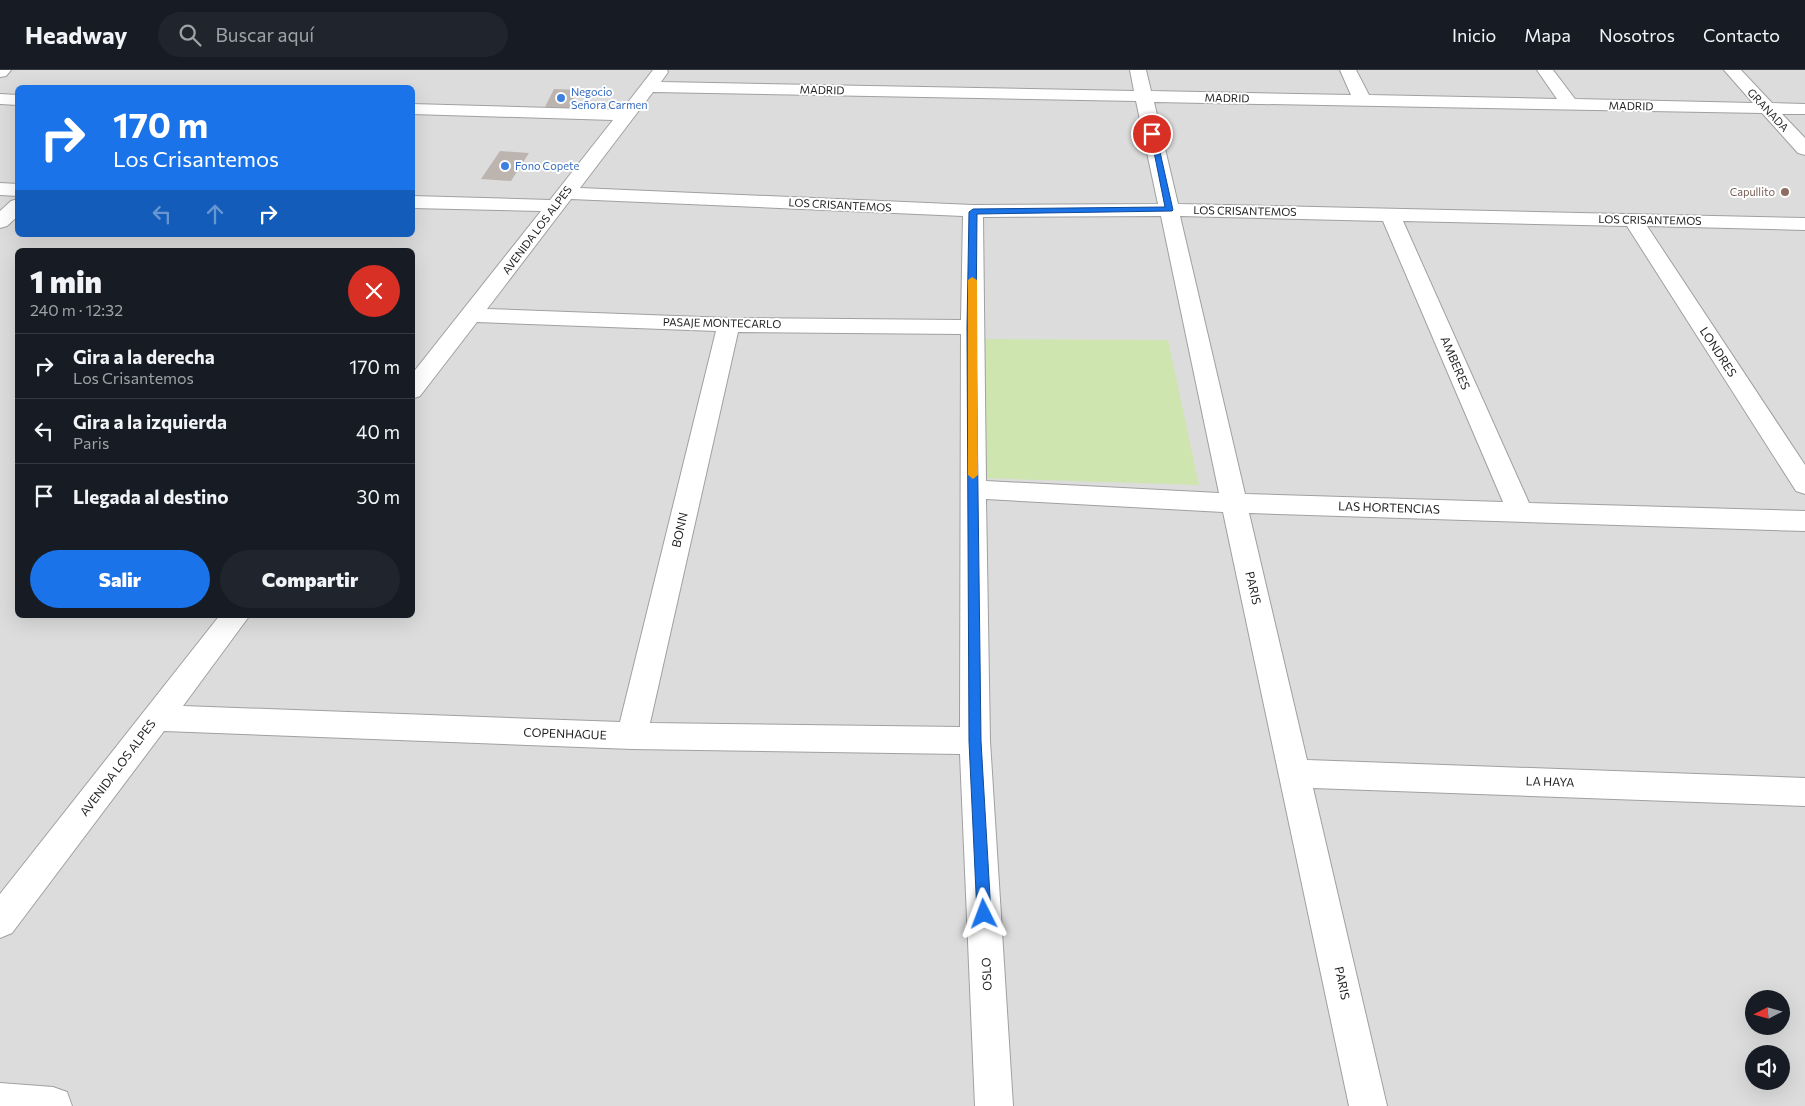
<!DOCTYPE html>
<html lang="es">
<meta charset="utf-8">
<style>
body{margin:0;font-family:Commissioner,sans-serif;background:#20242c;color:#f1f3f6;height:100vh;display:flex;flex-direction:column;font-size:19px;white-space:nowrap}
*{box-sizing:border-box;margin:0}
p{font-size:16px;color:#9ea1a6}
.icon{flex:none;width:28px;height:28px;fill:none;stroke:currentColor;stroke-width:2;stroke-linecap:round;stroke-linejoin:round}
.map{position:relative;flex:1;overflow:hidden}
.side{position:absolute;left:15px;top:178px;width:400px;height:370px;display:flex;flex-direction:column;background:#171b24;border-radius:8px;box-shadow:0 5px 20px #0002}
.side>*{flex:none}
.guide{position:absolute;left:15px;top:15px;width:400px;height:152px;border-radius:8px;box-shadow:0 5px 20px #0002;background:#1a73e8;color:#fff;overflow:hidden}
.needle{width:32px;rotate:264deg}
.buttons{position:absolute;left:1745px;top:920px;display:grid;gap:10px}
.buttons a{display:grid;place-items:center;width:45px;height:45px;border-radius:50%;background:#171b24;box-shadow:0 5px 20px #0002;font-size:25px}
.pin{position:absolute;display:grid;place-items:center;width:42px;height:42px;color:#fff;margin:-21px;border:2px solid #fff;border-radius:50%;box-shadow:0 1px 5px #0007}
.me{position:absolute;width:55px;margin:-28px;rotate:357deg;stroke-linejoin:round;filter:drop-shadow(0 0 4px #0008)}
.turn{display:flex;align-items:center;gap:18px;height:105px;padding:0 15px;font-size:22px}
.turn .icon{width:65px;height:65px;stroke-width:2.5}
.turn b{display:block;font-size:35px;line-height:42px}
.lanes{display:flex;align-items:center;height:48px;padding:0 15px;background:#0003;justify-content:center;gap:25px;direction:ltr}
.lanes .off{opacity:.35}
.round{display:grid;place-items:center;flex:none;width:52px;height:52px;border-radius:26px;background:#20242c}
.headline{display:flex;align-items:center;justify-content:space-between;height:85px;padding:0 15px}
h1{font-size:30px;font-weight:800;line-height:38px}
.button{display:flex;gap:10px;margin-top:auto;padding:10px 15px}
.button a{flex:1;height:58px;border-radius:30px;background:#1a73e8;color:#fff;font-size:20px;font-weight:800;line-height:58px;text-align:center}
.button a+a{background:#20242c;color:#f1f3f6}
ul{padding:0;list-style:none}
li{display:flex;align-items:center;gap:15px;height:65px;padding:0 15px;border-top:1px solid #363941}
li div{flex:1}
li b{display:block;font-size:19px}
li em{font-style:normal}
header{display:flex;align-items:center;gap:30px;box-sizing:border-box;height:70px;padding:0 25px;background:#171b24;border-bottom:1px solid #363941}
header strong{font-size:24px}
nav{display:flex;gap:28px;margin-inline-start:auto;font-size:18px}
.search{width:350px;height:45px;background:#20242c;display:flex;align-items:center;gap:12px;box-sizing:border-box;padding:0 18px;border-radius:28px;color:#9ea1a6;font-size:19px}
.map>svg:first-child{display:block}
</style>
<header>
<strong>Headway</strong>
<div class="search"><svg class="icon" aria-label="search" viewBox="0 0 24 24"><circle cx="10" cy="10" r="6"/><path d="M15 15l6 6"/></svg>Buscar aquí</div>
<nav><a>Inicio</a><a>Mapa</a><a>Nosotros</a><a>Contacto</a></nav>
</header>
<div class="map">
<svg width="1805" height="1036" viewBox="0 0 1805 1036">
<rect width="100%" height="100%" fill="#efebe6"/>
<path fill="#dddcdc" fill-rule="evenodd" d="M 0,0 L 1805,0 L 1805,1036 L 0,1036 ZM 18,18 L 412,18 L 412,165 L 18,165 ZM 18,180 L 412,180 L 412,545 L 18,545 ZM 1754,929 L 1781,929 L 1781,956 L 1754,956 ZM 1754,984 L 1781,984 L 1781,1011 L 1754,1011 Z"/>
<path fill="#cee5af" d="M 977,269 L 1168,270 L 1199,415 L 980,408 Z"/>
<path fill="#bcb4af" d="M 554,19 L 578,20 L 569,38 L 545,37 Z
M 500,81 L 529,83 L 511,111 L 481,109 Z"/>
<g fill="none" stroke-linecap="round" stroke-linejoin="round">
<g stroke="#a0a0a0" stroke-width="2">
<path id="minor" d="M 0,0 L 11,0 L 6,6 L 0,7 Z
M 653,0 L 667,0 L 668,2 L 661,12 L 1134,21 L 1130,0 L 1146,0 L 1151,21 L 1351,25 L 1340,0 L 1356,0 L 1369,25 L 1557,29 L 1537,0 L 1553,0 L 1575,29 L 1753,33 L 1724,0 L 1741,0 L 1772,33 L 1805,34 L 1805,44 L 1782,44 L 1805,68 L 1805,85 L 1798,83 L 1762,43 L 1154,32 L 1178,134 L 1805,148 L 1805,160 L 1647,156 L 1805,395 L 1805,424 L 1796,421 L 1627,156 L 1403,151 L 1529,433 L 1805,441 L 1805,461 L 1249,443 L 1307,690 L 1805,708 L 1805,736 L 1313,718 L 1387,1036 L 1349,1036 L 1223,442 L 986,429 L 990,671 L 1013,1036 L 975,1036 L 960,684 L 632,679 L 164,661 L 12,863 L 0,868 L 0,824 L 220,545 L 250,545 L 183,636 L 620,652 L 716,261 L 477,252 L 420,326 L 412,329 L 412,304 L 541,141 L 412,138 L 412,126 L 550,130 L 613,50 L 412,44 L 412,34 L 622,40 ZM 653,22 L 1136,31 L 1158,134 L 973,135 L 580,118 ZM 571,129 L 963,146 L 961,250 L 729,248 L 487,239 ZM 1161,146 L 1219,423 L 986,411 L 983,147 ZM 1180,146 L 1383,151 L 1503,432 L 1245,424 ZM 738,262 L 961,264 L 960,657 L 650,653 Z
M 0,24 L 18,25 L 18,35 L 0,34 Z
M 0,113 L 18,114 L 18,126 L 0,125 Z
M 18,129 L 18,146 L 7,156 L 0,158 L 0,141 L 11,131 Z
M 0,1013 L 53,1017 L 67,1022 L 72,1036 L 0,1036 Z"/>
</g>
<use href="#minor" fill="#fff" fill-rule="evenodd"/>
</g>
<path fill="#1a73e8" stroke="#114b97" d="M 1150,62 L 1156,64 L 1173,140 L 1172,141 L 977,144 L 976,257 L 981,671 L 991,844 L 989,849 L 984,851 L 979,849 L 977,844 L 969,671 L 967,257 L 969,142 L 973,139 L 1165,137 Z"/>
<path fill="#f59e0b" d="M 972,207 L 977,210 L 978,405 L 973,409 L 968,405 L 968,210 Z"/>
<g fill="#3f7fe0" stroke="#fff" stroke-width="2">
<circle cx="561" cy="28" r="5"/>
<circle cx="505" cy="96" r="5"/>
</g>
<circle fill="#8d6e63" stroke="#fff" stroke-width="2" cx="1785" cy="122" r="5"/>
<g text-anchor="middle" stroke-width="4" stroke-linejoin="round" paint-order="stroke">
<g font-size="11" fill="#1f1f1f" stroke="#fff">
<text transform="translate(822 20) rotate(1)" y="4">MADRID</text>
<text transform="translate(1227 28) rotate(1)" y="4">MADRID</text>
<text transform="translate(1631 36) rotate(1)" y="4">MADRID</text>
<text transform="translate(1768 40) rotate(47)" y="4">GRANADA</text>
<text transform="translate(840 135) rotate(3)" y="4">LOS CRISANTEMOS</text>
<text transform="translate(1245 141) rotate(1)" y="4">LOS CRISANTEMOS</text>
<text transform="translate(1650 150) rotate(1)" y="4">LOS CRISANTEMOS</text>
<text transform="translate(537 160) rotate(-53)" y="4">AVENIDA LOS ALPES</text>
<text transform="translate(722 253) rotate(1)" y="4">PASAJE MONTECARLO</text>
</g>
<g font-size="11" fill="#366cbe" stroke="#fff" text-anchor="start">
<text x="571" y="26">Negocio<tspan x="571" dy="13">Señora Carmen</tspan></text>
<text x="515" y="100">Fono Copete</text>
</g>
<g font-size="11" fill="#785e54" stroke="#fff" text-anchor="end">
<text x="1775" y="126">Capullito</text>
</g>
<g font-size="12" fill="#1f1f1f" stroke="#fff">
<text transform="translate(1718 282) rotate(57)" y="4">LONDRES</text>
<text transform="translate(1455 293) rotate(67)" y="4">AMBERES</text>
<text transform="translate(1389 438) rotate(2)" y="4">LAS HORTENCIAS</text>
<text transform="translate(680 460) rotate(-77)" y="4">BONN</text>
<text transform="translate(1253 518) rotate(77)" y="4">PARIS</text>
<text transform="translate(565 664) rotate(2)" y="4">COPENHAGUE</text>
<text transform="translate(118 698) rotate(-53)" y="4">AVENIDA LOS ALPES</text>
<text transform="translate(1550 712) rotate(2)" y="4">LA HAYA</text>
<text transform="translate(987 904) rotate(-93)" y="4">OSLO</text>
<text transform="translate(1342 913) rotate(78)" y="4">PARIS</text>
</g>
</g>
</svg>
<div class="buttons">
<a><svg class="needle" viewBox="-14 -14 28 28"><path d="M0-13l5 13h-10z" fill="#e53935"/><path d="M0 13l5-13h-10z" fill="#9ea1a6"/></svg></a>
<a><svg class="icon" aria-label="sound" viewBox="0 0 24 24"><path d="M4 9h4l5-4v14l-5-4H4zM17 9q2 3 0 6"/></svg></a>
</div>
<div class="pin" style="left:1152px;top:64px;background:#d93025"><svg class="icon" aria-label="arrive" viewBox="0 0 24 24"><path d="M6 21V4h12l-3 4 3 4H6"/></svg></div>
<svg class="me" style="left:984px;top:844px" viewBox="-20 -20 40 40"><path d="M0-17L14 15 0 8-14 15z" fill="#1a73e8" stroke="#fff" stroke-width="4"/></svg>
<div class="guide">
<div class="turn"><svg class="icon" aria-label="right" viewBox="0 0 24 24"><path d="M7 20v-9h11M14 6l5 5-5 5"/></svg><div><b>170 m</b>Los Crisantemos</div></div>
<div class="lanes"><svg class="icon off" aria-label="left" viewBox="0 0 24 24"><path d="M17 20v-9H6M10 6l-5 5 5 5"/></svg><svg class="icon off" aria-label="ahead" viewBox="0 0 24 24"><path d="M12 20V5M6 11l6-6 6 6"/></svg><svg class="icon" aria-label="right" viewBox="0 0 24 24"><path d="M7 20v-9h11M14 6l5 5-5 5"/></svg></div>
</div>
<section class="side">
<div class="headline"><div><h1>1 min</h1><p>240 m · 12:32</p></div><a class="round" style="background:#d93025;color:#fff"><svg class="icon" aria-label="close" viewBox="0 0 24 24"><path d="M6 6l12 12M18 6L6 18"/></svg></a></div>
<ul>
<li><svg class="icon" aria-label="right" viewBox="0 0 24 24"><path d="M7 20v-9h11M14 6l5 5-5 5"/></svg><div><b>Gira a la derecha</b><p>Los Crisantemos</p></div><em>170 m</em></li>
<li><svg class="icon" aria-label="left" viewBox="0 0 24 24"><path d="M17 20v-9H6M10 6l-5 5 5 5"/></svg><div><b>Gira a la izquierda</b><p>Paris</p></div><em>40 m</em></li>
<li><svg class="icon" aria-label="arrive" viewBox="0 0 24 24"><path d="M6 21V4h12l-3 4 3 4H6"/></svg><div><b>Llegada al destino</b></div><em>30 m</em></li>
</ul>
<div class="button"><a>Salir</a><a>Compartir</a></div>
</section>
</div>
